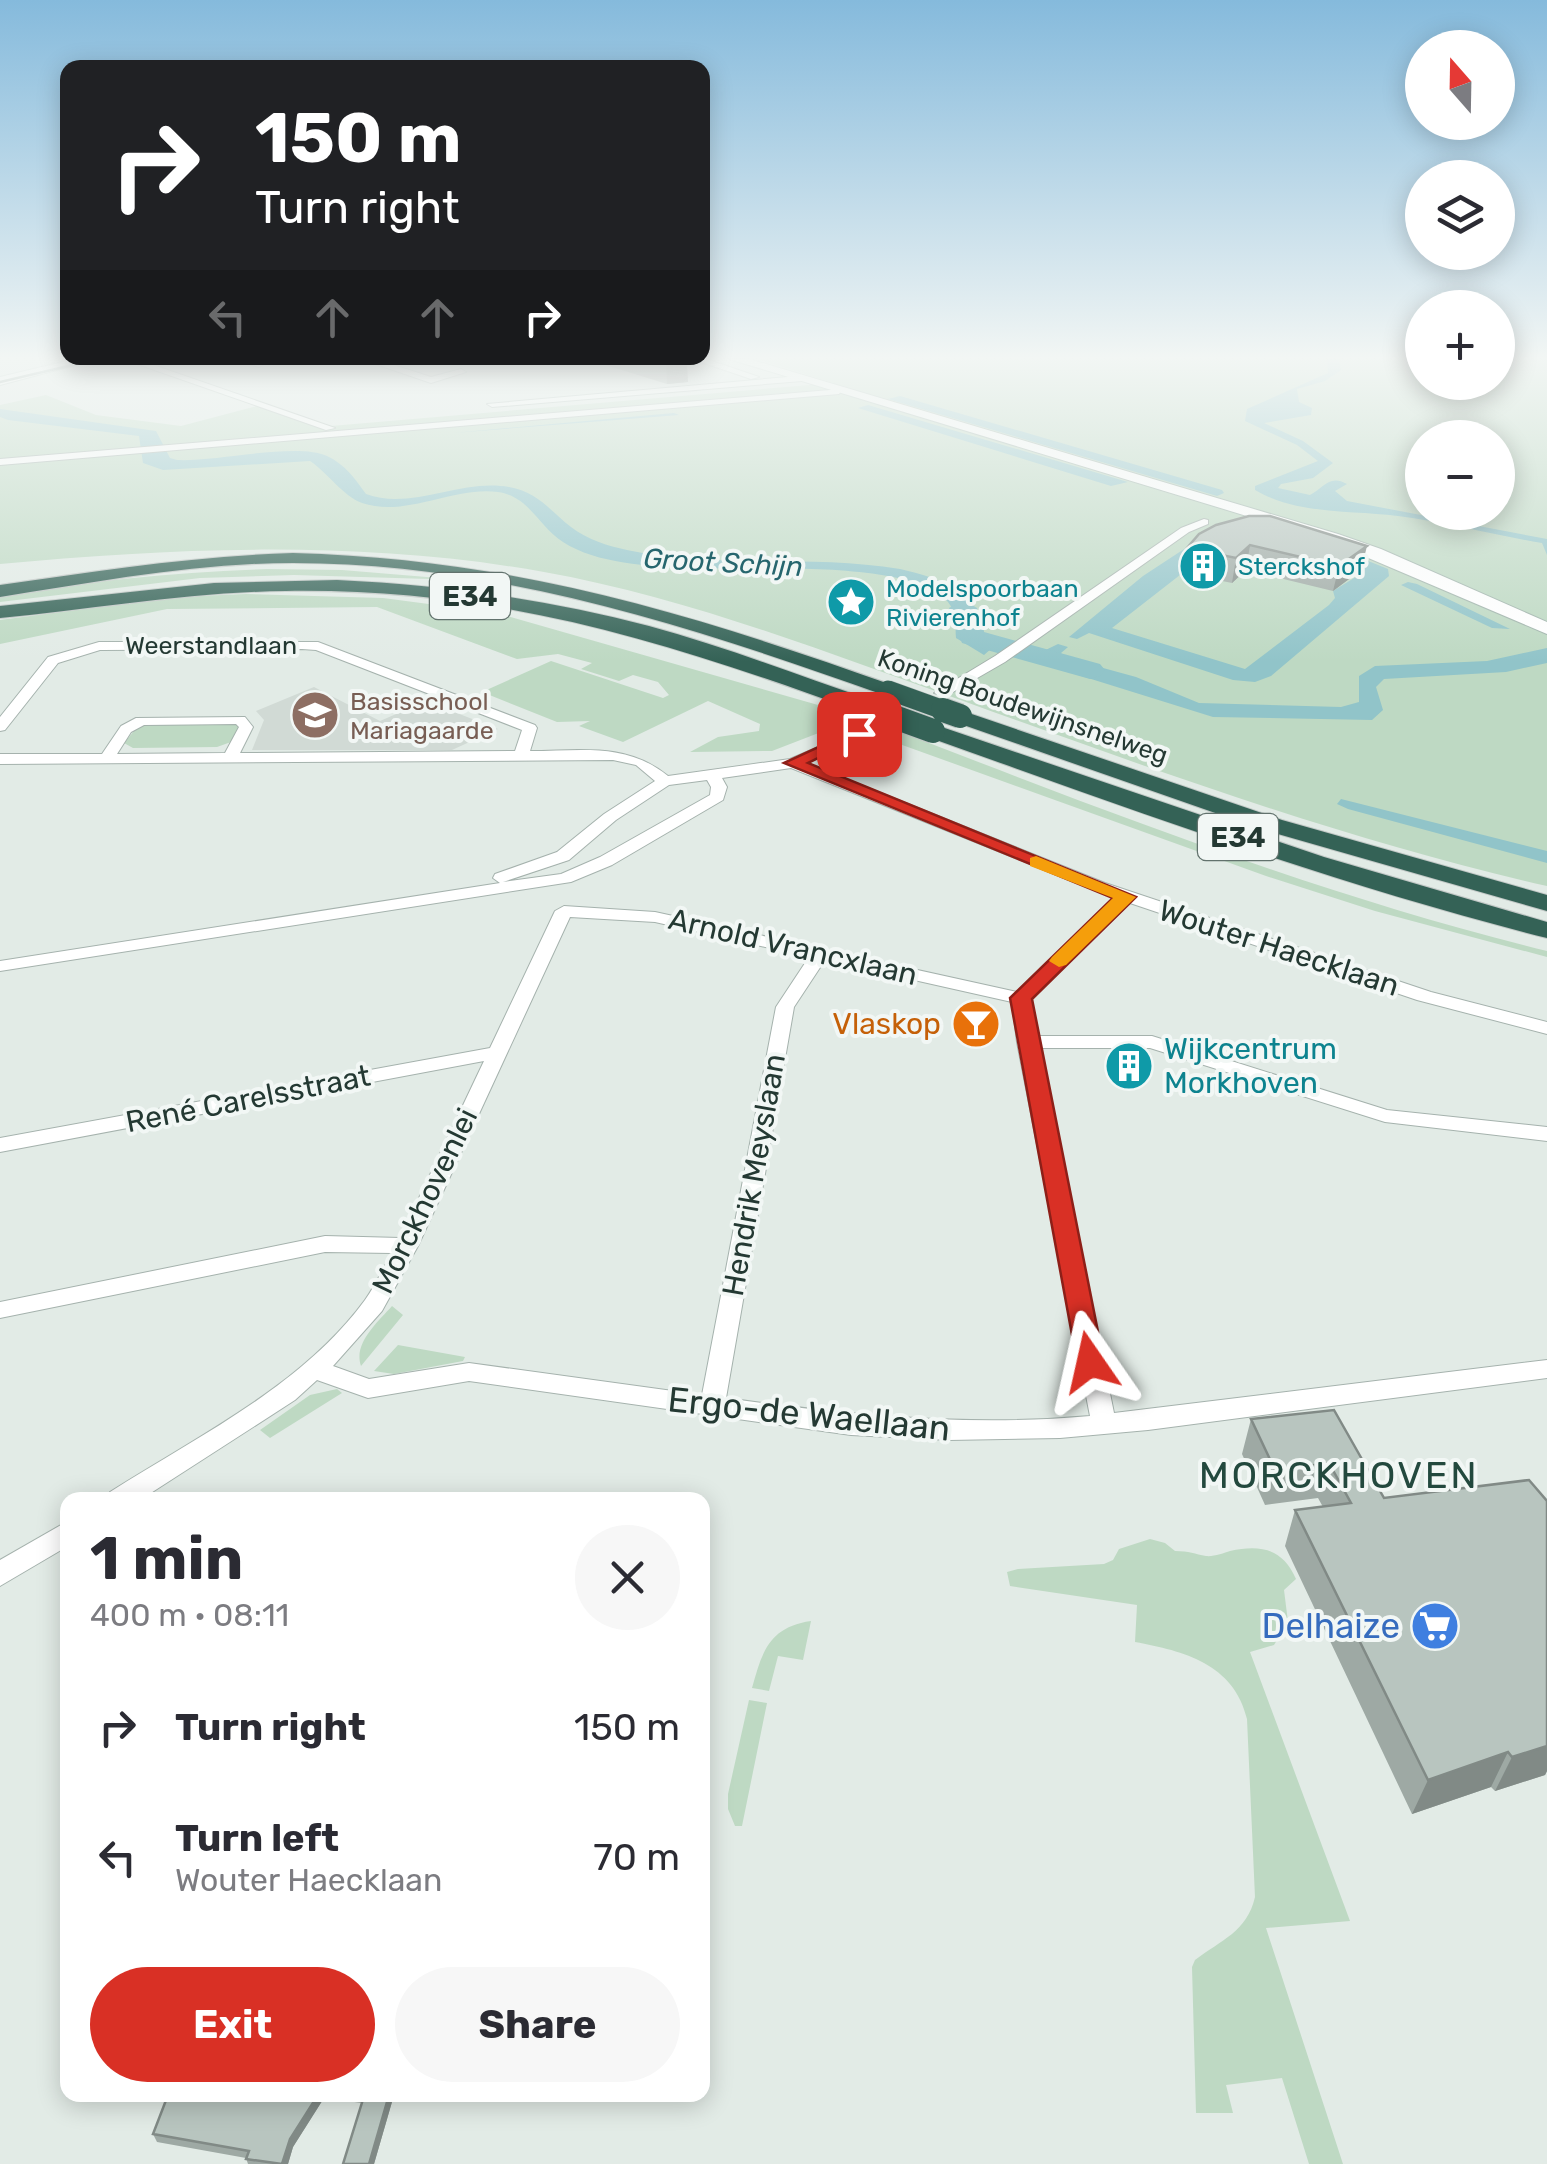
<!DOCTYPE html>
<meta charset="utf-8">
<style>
body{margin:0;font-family:Rubik,sans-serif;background:#f7f7f7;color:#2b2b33;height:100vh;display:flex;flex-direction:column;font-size:38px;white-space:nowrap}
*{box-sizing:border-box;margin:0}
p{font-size:32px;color:#7c7c81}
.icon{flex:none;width:55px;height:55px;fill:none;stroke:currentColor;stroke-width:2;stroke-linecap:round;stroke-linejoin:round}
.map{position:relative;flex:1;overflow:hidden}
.drawer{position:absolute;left:60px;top:1492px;width:650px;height:610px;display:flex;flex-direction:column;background:#fff;border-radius:20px;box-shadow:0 5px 25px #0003}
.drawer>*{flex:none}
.top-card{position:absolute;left:60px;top:60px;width:650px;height:305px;border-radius:20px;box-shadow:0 5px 25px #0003;background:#202124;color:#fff;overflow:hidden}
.needle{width:65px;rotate:340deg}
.controls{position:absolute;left:1405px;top:30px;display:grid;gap:20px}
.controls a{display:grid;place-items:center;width:110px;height:110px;border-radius:50%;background:#fff;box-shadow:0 5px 25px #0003;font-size:50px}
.pin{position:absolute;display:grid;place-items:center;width:85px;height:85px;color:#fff;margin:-42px;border-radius:20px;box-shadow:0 5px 15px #0006}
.me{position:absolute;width:110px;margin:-55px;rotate:349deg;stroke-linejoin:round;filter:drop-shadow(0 0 8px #0008)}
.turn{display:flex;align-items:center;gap:35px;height:210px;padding:0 30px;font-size:45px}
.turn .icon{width:130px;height:130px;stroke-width:2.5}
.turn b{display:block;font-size:70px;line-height:85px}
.lanes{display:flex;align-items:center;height:95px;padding:0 30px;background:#0003;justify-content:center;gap:50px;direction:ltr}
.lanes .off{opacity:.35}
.round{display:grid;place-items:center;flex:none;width:105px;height:105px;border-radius:52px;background:#f7f7f7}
.overview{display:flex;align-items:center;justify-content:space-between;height:170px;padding:0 30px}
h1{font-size:60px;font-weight:700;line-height:75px}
.primary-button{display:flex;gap:20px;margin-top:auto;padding:20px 30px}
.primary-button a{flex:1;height:115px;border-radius:60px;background:#d93025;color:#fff;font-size:40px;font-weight:700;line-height:115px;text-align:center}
.primary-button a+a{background:#f7f7f7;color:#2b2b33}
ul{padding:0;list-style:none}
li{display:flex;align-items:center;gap:30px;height:130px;padding:0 30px}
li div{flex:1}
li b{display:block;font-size:38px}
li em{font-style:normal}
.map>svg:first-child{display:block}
</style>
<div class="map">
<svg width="1547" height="2164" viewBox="0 0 1547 2164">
<rect width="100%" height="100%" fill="#e2ebe6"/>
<path fill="#d1dad5" d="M 314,687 L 380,721 L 426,701 L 498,729 L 452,750 L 252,750 L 264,720 L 256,711 Z"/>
<path fill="#bed9c3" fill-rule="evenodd" d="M 756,359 L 1422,359 L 1422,382 L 1498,382 L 1498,359 L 1547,359 L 1547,886 C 1349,841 1157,771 966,702 C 828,653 689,598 544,572 C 365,540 180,547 0,564 L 0,405 L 46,395 L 96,415 L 181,426 L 257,406 L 319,427 L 833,383 ZM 1422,438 L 1498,438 L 1498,512 L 1422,512 Z
M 267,569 L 342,570 L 463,580 L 294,575 L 200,578 L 0,602 L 0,595 C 89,581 177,572 267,569 Z
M 246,594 L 383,598 L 497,613 L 860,717 L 772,751 L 690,752 L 718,737 L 759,731 L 760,724 L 708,701 L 623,742 L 579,726 L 590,721 L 557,722 L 482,692 L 551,661 L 663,698 L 669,695 L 658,682 L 633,675 L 619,681 L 581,669 L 592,663 L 558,654 L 517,659 L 377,607 L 167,609 L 0,644 L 0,620 L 174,597 Z
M 236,724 L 239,727 L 231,742 L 217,747 L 133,748 L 124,743 L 139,725 Z
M 890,728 C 1106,811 1322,896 1547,951 L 1547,957 L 1375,911 L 1266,876 L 880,737 Z
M 392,1306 L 403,1315 L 361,1366 C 353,1343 378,1322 392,1306 Z
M 398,1345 L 465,1357 L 463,1361 L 394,1374 L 374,1371 Z
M 337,1389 L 342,1393 L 270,1438 L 260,1430 L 310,1395 Z
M 1150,1539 L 1165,1543 L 1175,1551 C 1189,1551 1195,1554 1206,1556 C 1213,1557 1224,1553 1230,1551 C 1261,1544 1283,1549 1296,1579 L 1284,1590 L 1288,1622 L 1274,1645 L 1250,1652 L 1350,1921 L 1266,1928 L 1343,2164 L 1309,2164 L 1282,2078 L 1226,2085 L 1233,2113 L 1196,2113 L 1192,1967 L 1195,1960 C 1221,1940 1247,1932 1255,1897 L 1247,1719 C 1234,1664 1184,1651 1135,1642 L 1137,1605 L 1010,1586 L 1007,1572 L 1018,1569 L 1104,1564 L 1113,1560 L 1119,1549 Z
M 811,1621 L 803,1660 L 778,1656 L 769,1691 L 752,1688 C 762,1652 769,1627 811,1621 Z
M 749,1700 L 767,1703 L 742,1826 L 735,1826 L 728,1809 L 728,1794 Z"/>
<path fill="#91c4c9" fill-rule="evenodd" d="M 1327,359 L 1339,359 L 1341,370 L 1325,381 L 1297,389 L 1299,402 L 1312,408 L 1311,415 L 1264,423 L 1303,441 L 1333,463 L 1313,478 L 1281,484 L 1278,488 L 1310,495 C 1324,488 1329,474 1347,484 L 1335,491 L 1347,501 L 1547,539 L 1547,555 L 1542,543 C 1494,535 1446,522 1398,516 C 1351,510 1298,515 1255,490 L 1255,486 L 1318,461 L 1297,445 L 1245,421 L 1247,409 L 1328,373 Z
M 900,396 L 1222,490 L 1224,493 L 1217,496 L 888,399 Z
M 868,405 L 1128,482 L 1111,486 L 858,408 Z
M 0,409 L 156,431 L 170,458 L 177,460 C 215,462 297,442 327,456 C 346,465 355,479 366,494 C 411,511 462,478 509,487 C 538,492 549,510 571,527 C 586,539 608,546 627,550 C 716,569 810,554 900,569 C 938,578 979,590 984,633 L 1001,640 L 984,655 L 956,638 C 955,626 957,613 948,602 C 910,558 747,571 689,568 C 649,566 597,564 563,542 C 538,526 530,497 498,492 C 453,486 406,518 362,503 C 343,496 328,473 310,461 L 163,470 L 143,463 L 139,436 L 8,420 L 0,417 Z
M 674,413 L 679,415 L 453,433 Z
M 1207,534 L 1341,550 L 1388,569 L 1389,576 L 1271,676 L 1255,682 L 1233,680 L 1089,633 L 1077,639 L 1069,637 L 1143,576 ZM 1212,550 L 1358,571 L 1359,575 L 1333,591 L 1335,598 L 1329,605 L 1245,669 L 1112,628 Z
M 1408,582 L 1417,584 L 1510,629 L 1492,628 L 1401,585 Z
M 1058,644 L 1068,647 L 1061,653 L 1063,657 L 1136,677 L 1199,703 L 1341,707 L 1359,702 L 1359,676 L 1375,666 L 1487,661 L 1547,648 L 1547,663 L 1506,672 L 1384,679 L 1376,687 L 1383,710 L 1372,720 L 1213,717 L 1027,659 Z
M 1341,799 L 1547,851 L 1547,863 L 1348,809 L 1337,804 Z"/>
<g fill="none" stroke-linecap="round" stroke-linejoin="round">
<path fill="#91c4c9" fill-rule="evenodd" d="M 963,600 L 977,608 L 984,632 L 1100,664 L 1105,670 L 1100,676 L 1090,679 L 962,643 L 949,608 Z"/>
<g stroke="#a5b2ad" stroke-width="2">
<path id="street" d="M 123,359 L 136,359 L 335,428 L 326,430 Z
M 232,359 L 250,359 L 264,364 L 259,367 Z
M 361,359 L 375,359 L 431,377 L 461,369 L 466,372 L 431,383 Z
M 692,359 L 706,359 L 759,377 L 751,379 Z
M 799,376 L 802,381 L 492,407 L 487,404 Z
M 842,389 L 839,394 L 0,465 L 0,459 Z
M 1204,519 L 1208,520 L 1208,524 L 1189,532 L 1005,662 L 946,696 L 934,693 L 995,656 L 1181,528 Z
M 99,642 L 318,642 L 535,725 L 537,728 L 530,751 C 582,751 626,742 668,776 L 790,759 L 875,723 L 885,723 L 885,729 L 806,763 L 1105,883 L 1431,992 L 1547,1022 L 1547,1034 L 1417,1000 L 1130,903 L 1031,999 L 1038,1036 L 1152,1036 L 1387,1110 L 1547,1127 L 1547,1141 L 1385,1122 L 1150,1048 L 1040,1048 L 1114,1413 L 1547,1360 L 1547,1378 L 1148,1430 L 1060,1438 L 949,1440 L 851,1435 L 469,1381 L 368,1398 L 317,1380 L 295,1400 L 140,1500 L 106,1500 L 110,1492 C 198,1436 302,1386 365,1300 C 375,1286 383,1269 392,1253 L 325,1252 L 0,1318 L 0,1302 L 325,1236 L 400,1238 L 484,1061 L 0,1152 L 0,1138 L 490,1048 L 555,911 L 564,906 L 655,912 L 1017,992 L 1115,898 L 791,768 L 722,778 L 727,787 L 723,800 L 612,865 L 571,882 L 0,971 L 0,961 L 500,883 L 493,878 L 495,874 L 557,852 L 604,814 L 655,781 L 636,765 L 613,760 L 0,764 L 0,754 L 102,754 L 121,726 L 136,718 L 245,717 L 253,727 L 240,753 L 515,751 L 522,730 L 316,650 L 302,649 L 100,650 L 58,663 L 5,730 L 0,731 L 0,717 L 48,657 ZM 236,724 L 239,727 L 225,753 L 117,754 L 131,732 L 144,725 ZM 707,780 L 711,787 L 710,795 L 600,857 L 561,874 L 503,882 L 569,860 L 616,820 L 669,785 ZM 570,917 L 655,922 L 809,957 L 776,1007 L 702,1395 L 469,1363 L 369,1379 L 333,1366 L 382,1311 L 418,1246 ZM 825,960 L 1012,1002 L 1017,1042 L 1090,1416 C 967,1427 847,1415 726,1398 L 794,1007 Z
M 68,1521 L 68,1546 L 0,1586 L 0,1560 Z"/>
</g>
<g stroke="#a2b5ad" stroke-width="2">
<path id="secondary" d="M 75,359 L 98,359 L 0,385 L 0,377 Z
M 729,359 L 749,359 L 1338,534 L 1381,549 L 1547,622 L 1547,634 L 1326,540 Z"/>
</g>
<g stroke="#c2c8c6" stroke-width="2">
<path id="highway" d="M 293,553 C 514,559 689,613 895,686 L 899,690 L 895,694 L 881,694 C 690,626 498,563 293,563 C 195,563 97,582 0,597 L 0,585 C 97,571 194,556 293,553 Z
M 337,580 C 443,585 546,599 649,626 C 723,646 795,674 868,699 L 871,704 L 860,710 L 852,709 C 658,639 496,588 286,591 C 190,592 95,609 0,618 L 0,606 L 214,583 Z
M 960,710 L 1282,820 L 1547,895 L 1547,911 L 1264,830 L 952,721 L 949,716 Z
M 933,724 L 1324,857 L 1547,922 L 1547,938 C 1336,885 1130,809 925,736 L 922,731 Z"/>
</g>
<use href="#street" fill="#fff" fill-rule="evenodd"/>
<use href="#secondary" fill="#fff" fill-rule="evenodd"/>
<use href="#highway" fill="#346256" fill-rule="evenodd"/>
<path stroke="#5f756e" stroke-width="2.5" d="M 0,382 L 98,359"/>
<g stroke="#c2c8c6" stroke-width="20" stroke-linecap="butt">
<path id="highway-bridge-far1" d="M 888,690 L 949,712
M 860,704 L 882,712"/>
</g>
<g stroke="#c2c8c6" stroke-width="26" stroke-linecap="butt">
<path id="highway-bridge" d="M 875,710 L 933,731
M 943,710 L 960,716"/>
</g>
<use href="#highway-bridge-far1" stroke="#346256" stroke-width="19"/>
<use href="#highway-bridge" stroke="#346256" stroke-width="24"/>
</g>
<path fill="#9ea9a4" d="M 586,359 L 685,359 L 688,382 L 667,384 Z
M 1199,534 L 1361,570 L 1333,591 L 1246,570 L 1232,583 L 1183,573 L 1187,548 Z
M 1334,1410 L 1384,1498 L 1547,1501 L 1547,1771 L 1545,1775 L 1495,1791 L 1491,1787 L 1412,1814 L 1285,1546 L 1295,1510 L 1323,1507 L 1318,1498 L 1265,1505 L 1242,1454 L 1251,1419 Z
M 168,2095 L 394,2095 L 374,2164 L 343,2164 L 362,2103 L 324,2098 L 293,2147 L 288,2164 L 248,2164 L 246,2158 L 157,2142 L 153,2134 Z"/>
<path fill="#818a86" d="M 687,362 L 688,382 L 667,384 L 666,364 Z
M 1250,545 L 1246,570 L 1232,583 L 1236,558 Z
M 1367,546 L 1361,570 L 1333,591 L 1339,566 Z
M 1547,1746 L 1547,1771 L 1545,1775 L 1495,1791 L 1512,1757 Z
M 1508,1752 L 1491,1787 L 1412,1814 L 1428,1780 Z
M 318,2095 L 323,2095 L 324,2098 L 293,2147 L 288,2164 L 282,2164 L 290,2139 Z
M 389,2095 L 394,2095 L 374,2164 L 369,2164 Z"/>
<path fill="#b8c5bf" stroke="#818a86" stroke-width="2.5" d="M 651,359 L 685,359 L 687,362 L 666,364 Z
M 1249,516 L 1270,516 L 1367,546 L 1339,566 L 1250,545 L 1236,558 L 1187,548 L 1199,534 L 1216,525 Z
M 1334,1410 L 1384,1498 L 1529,1480 L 1547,1501 L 1547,1746 L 1512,1757 L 1508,1752 L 1428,1780 L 1295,1510 L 1351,1503 L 1329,1463 L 1275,1470 L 1251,1419 Z
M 168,2095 L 318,2095 L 290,2139 L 282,2164 L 246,2159 L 249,2151 L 153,2134 Z
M 357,2095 L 389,2095 L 369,2164 L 343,2164 L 364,2096 Z"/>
<linearGradient id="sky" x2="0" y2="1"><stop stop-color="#85badc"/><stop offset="0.54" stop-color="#f2f6f4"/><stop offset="1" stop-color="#f2f6f4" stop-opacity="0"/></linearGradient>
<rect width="1547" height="662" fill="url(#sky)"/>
<path fill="#d93025" stroke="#8d1f18" stroke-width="2.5" d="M 853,731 L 867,734 L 808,763 L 1136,897 L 1032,999 L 1104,1362 L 1100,1370 L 1090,1373 L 1081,1370 L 1077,1362 L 1010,998 L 1113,898 L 784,763 Z"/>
<path fill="#f59e0b" d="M 1036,856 L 1136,897 L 1066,965 L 1059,967 L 1049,961 L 1052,957 L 1113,898 L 1030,866 L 1030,858 Z"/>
<defs>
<g id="building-disc" transform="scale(2.5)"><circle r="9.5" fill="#0f9aa8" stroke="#f2f7f5"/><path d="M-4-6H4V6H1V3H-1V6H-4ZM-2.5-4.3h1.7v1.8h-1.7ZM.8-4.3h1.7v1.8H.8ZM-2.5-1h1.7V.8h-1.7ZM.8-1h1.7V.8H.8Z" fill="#fff"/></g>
<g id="sight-disc" transform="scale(2.5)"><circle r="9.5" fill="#0f9aa8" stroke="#f2f7f5"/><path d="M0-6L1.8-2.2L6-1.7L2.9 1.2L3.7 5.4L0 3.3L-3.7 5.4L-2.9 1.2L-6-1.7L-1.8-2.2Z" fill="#fff"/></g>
<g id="school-disc" transform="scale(2.5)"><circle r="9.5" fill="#8d6e63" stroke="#f2f7f5"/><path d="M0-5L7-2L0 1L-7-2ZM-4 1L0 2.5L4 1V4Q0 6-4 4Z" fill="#fff"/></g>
<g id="bar-disc" transform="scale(2.5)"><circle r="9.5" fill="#e8710a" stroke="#f2f7f5"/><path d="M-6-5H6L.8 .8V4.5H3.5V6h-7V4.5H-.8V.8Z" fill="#fff"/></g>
<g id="supermarket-disc" transform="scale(2.5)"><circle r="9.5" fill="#3f7fe0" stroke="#f2f7f5"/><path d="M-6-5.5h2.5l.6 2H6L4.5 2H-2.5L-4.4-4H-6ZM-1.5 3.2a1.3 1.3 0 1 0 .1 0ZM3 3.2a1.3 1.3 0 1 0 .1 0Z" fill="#fff"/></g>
</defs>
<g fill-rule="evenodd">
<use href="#building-disc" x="1203" y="566"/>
<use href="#sight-disc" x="851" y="602"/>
<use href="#school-disc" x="315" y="715"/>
<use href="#bar-disc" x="976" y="1024"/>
<use href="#building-disc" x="1129" y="1066"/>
<use href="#supermarket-disc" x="1435" y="1626"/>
</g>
<g text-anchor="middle" stroke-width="8" stroke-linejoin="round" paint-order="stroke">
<g font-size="25" fill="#0d838f" stroke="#f2f7f5" text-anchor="start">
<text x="1238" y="575">Sterckshof</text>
<text x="886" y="597">Modelspoorbaan<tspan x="886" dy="29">Rivierenhof</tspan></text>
</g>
<g font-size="25" fill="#243933" stroke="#f2f7f5">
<text x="211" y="654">Weerstandlaan</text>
<text transform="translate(1023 706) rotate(19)" y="9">Koning Boudewijnsnelweg</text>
</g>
<g font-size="25" fill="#785e54" stroke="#f2f7f5" text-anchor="start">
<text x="350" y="710">Basisschool<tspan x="350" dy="29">Mariagaarde</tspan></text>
</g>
<g font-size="28" font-style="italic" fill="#26666e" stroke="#f2f7f5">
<text transform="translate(723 562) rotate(3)" y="10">Groot Schijn</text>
</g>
<g fill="#f2f7f5" stroke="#62726d" stroke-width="2.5">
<rect x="430" y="573" width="80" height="46" rx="8"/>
<rect x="1198" y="814" width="80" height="46" rx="8"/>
</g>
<g font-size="28" font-weight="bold" fill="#243933">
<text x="470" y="606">E34</text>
<text x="1238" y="847">E34</text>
</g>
<g font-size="30" fill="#243933" stroke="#f2f7f5">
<text transform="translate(793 947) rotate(13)" y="10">Arnold Vrancxlaan</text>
<text transform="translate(1279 948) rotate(18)" y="10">Wouter Haecklaan</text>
<text transform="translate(248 1099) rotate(-11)" y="10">René Carelsstraat</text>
<text transform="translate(754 1175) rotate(-80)" y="10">Hendrik Meyslaan</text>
<text transform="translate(425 1201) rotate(-64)" y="10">Morckhovenlei</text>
</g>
<g font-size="30" fill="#c56008" stroke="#f2f7f5" text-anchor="end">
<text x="941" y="1034">Vlaskop</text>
</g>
<g font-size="30" fill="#0d838f" stroke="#f2f7f5" text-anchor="start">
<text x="1164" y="1059">Wijkcentrum<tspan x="1164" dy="34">Morkhoven</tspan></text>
</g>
<g font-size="35" fill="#243933" stroke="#f2f7f5">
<text transform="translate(809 1414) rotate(6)" y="12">Ergo-de Waellaan</text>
</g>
<g font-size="35" fill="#366cbe" stroke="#f2f7f5" text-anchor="end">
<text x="1400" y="1638">Delhaize</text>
</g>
<g font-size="38" letter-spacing="2.5" fill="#23493e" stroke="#f2f7f5">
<text x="1339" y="1488">MORCKHOVEN</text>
</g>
</g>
</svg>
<div class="controls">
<a><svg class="needle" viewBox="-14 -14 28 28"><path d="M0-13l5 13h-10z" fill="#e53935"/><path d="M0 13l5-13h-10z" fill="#7c7c81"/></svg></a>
<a><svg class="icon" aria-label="layers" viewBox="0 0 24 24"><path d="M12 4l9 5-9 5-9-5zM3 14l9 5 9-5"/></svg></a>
<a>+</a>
<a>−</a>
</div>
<div class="pin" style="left:859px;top:734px;background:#d93025"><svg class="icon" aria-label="arrive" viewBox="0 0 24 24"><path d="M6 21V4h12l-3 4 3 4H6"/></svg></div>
<svg class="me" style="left:1090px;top:1362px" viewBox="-20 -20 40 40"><path d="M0-17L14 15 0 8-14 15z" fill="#d93025" stroke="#fff" stroke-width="4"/></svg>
<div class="top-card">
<div class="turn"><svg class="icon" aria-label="right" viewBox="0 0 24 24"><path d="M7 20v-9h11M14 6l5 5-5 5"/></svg><div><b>150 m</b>Turn right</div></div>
<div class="lanes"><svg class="icon off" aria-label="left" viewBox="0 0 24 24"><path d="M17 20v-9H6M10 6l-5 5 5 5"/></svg><svg class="icon off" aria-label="ahead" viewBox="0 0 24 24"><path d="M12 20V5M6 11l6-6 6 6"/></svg><svg class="icon off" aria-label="ahead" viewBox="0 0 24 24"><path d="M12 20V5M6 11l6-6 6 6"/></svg><svg class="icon" aria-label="right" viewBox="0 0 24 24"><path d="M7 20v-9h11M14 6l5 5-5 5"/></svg></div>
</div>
<section class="drawer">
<div class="overview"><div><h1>1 min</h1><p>400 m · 08:11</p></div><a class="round"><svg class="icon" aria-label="close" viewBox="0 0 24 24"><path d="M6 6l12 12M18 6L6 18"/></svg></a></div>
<ul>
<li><svg class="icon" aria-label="right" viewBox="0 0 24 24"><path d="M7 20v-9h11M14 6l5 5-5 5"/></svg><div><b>Turn right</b></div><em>150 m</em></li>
<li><svg class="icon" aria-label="left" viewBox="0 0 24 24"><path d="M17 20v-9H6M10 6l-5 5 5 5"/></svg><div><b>Turn left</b><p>Wouter Haecklaan</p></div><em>70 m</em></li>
</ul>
<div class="primary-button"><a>Exit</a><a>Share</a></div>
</section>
</div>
